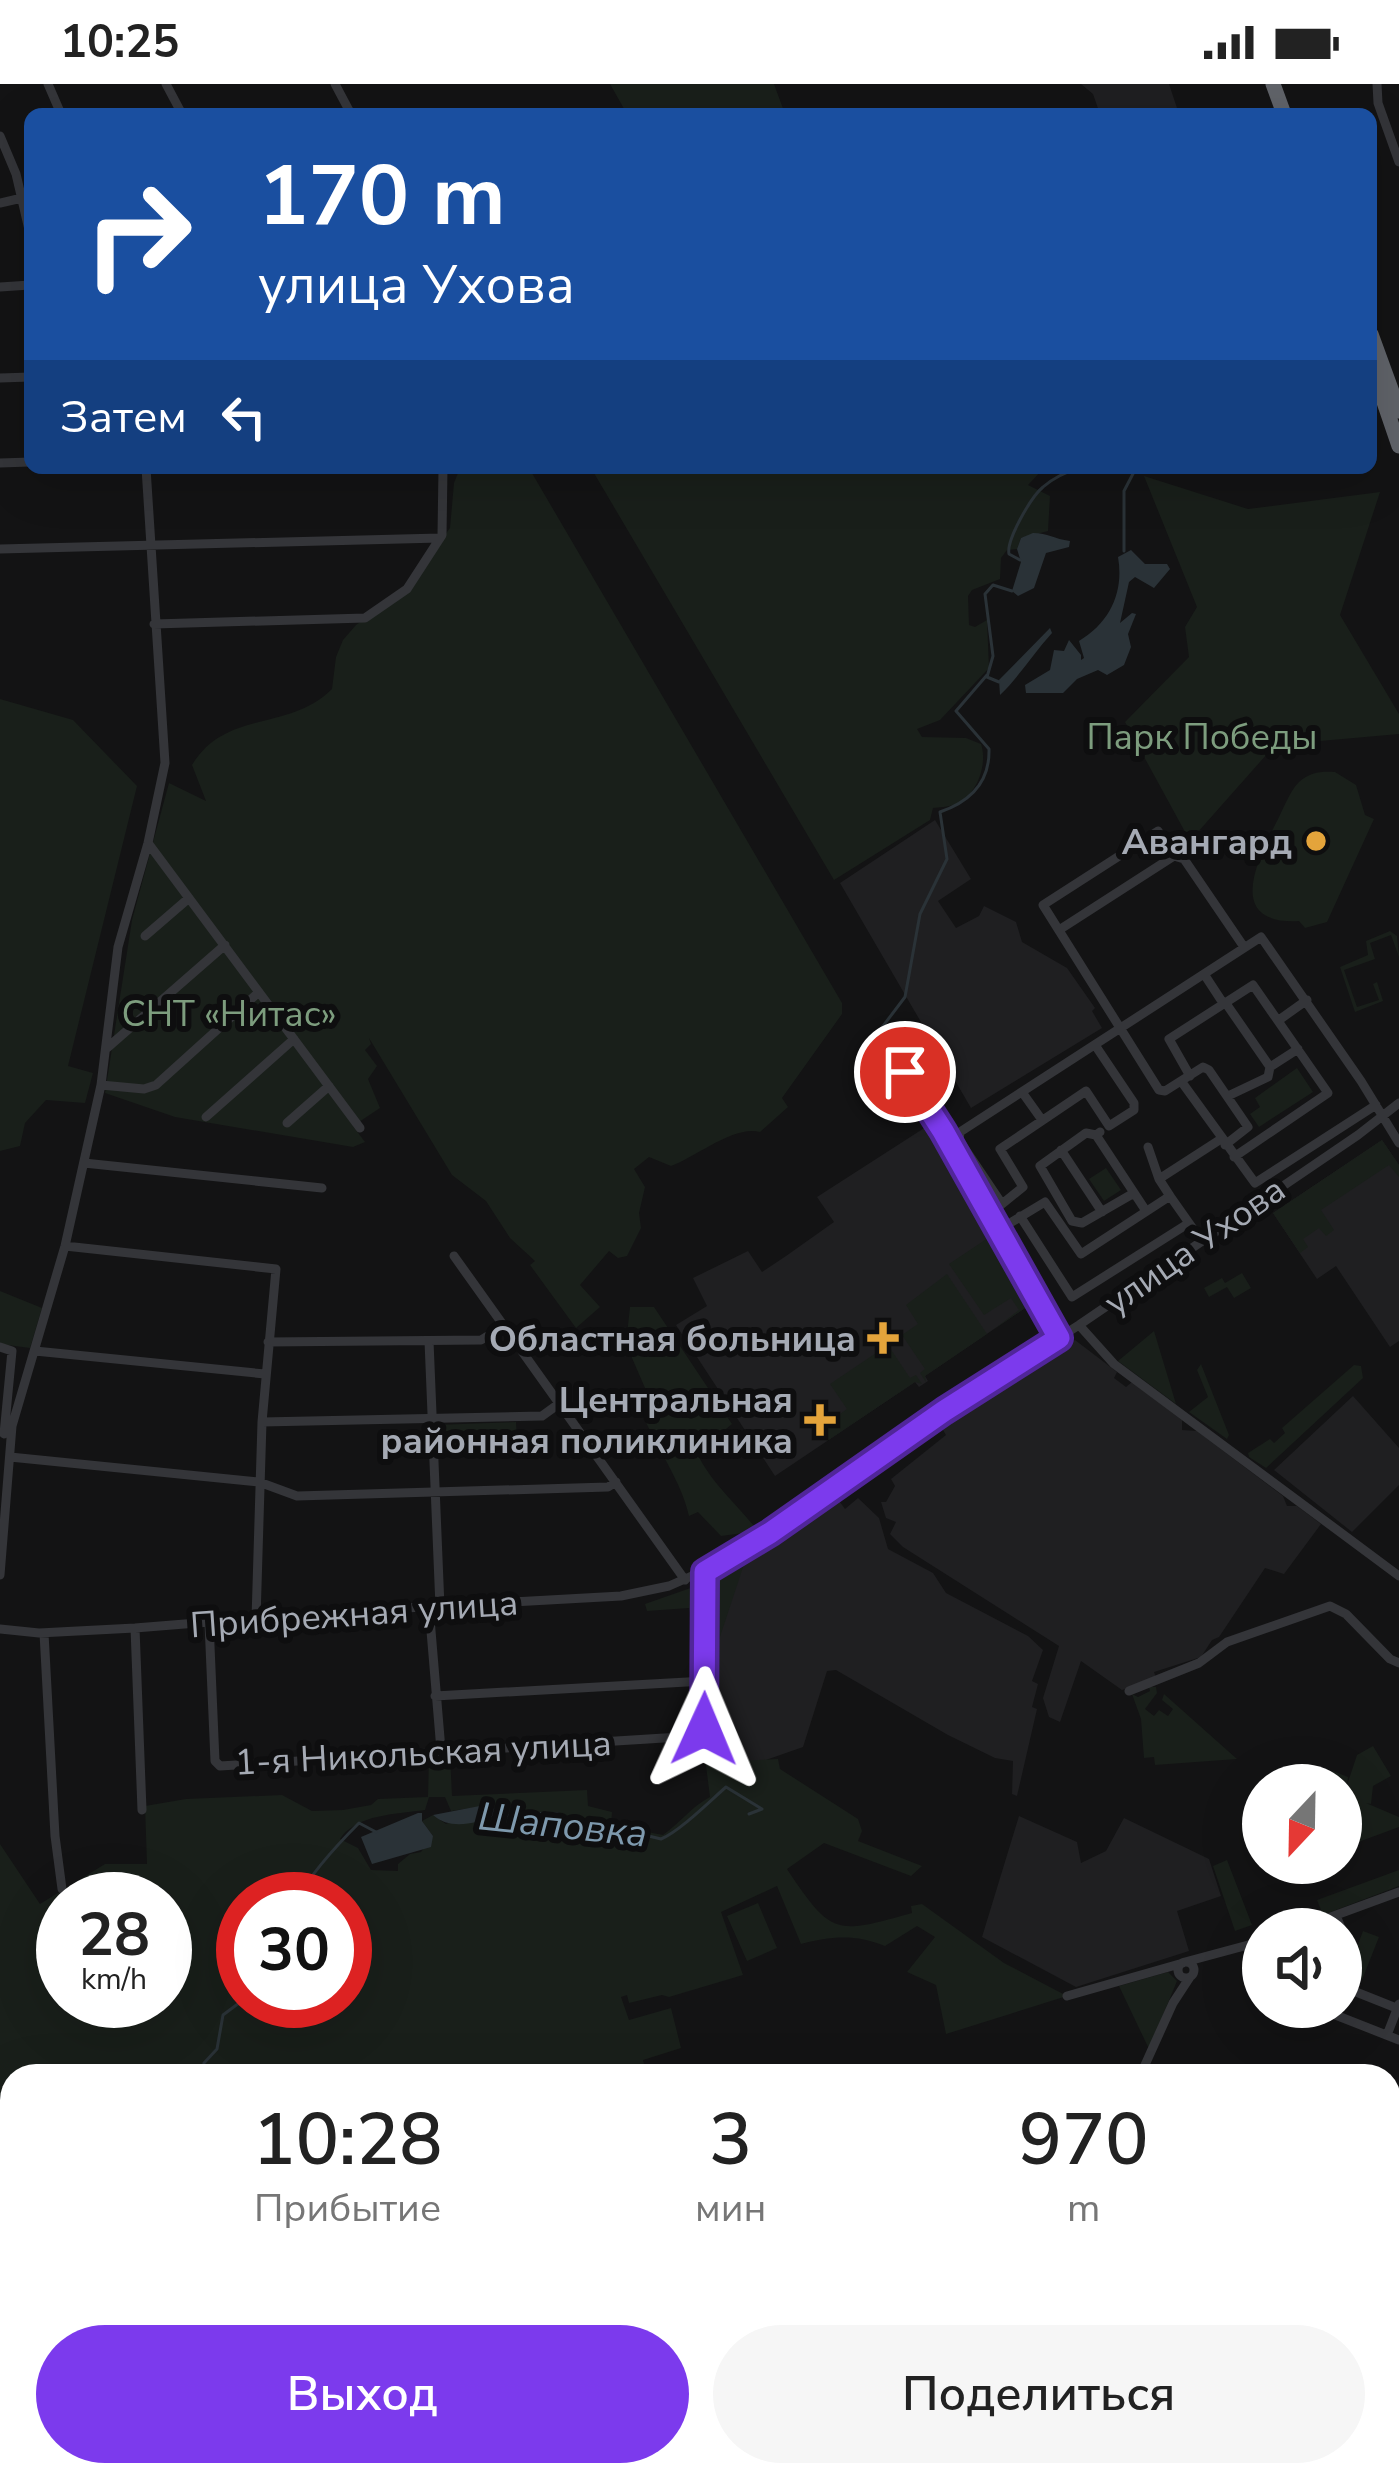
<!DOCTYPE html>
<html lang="ru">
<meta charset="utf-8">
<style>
body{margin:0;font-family:"Nunito Sans",sans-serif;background:#f6f6f6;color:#222;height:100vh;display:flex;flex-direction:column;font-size:45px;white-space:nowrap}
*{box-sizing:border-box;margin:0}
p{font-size:39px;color:#767676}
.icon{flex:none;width:66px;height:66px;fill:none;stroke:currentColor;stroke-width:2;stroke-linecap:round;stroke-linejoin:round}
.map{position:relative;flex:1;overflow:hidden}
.side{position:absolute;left:0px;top:1980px;width:1401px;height:423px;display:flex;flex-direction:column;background:#fff;border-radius:36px 36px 0 0;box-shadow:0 12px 48px #0002}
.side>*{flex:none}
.top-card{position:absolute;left:24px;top:24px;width:1353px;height:366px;border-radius:18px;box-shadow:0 12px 48px #0002;background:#1a4fa0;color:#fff;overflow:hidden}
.needle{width:78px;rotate:202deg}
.controls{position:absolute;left:1242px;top:1680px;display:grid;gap:24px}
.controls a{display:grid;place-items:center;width:120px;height:120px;border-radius:50%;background:#fff;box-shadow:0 12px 48px #0002;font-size:60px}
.speed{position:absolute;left:36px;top:1788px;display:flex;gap:24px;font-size:60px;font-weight:700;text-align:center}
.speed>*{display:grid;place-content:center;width:156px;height:156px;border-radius:50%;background:#fff;box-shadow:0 12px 48px #0002;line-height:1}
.speed small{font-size:30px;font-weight:400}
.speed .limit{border:18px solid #d22;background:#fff;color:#111}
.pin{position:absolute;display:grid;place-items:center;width:102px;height:102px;color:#fff;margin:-51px;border:6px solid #fff;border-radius:50%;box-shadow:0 3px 12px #0007}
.me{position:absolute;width:132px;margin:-66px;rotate:1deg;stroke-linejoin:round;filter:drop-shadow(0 0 9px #0008)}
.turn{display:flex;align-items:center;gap:42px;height:252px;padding:0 36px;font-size:54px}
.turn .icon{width:156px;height:156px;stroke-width:2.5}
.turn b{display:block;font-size:84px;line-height:102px}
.then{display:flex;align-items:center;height:114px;padding:0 36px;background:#0003;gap:24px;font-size:45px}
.eta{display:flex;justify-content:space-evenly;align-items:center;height:204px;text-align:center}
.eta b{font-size:72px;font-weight:600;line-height:84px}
.cta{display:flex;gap:24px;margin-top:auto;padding:24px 36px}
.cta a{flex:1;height:138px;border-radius:72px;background:#7c3aed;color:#fff;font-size:48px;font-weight:600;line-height:138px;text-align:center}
.cta a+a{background:#f6f6f6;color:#222}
.status{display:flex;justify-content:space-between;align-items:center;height:84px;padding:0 60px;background:#fff;direction:ltr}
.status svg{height:33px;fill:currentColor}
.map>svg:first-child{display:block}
</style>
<div class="status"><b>10:25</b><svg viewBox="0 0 49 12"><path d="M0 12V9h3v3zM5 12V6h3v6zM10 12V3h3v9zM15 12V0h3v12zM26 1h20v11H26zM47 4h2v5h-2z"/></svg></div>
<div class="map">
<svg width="1399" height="2401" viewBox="0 0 1399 2401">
<rect width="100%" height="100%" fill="#131314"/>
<path fill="#1f1f21" d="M 1081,0 L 1169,0 L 1179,30 L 1100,30 L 1093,10 Z
M 935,736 L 971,795 L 938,817 L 956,844 L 979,832 L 984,822 L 1016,838 L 1022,858 L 1067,884 L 1095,924 L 1092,927 L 1102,944 L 971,1024 L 840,799 Z
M 884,965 L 901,997 L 870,1016 L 853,984 Z
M 932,1039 L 1028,1222 L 925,1292 L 928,1297 L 919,1303 L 915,1298 L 775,1392 L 676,1241 L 707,1222 L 693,1194 L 748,1167 L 762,1188 L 786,1172 L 834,1138 L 817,1113 Z
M 1382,1056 L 1399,1081 L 1399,1257 L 1390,1263 L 1336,1182 L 1317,1195 L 1273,1129 Z
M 1075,1256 L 1117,1288 L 1114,1294 L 1126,1303 L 1132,1298 L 1182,1336 L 1182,1346 L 1197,1347 L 1283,1412 L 1287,1422 L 1297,1422 L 1321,1440 L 1284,1490 L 1265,1484 L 1219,1553 L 1212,1556 L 1201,1573 L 1154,1588 L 1156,1594 L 1122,1606 L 1081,1577 L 1060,1638 L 1049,1633 L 1043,1614 L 1059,1562 L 903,1463 L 890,1450 L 896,1438 L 886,1434 L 881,1418 L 886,1418 L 895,1402 L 891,1395 L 946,1351 L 943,1346 L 948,1340 L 980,1312 Z
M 1353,1312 L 1399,1364 L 1399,1401 L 1352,1448 L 1274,1386 Z
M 837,1414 L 845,1425 L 858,1414 L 879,1434 L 888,1465 L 933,1489 L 946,1509 L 1028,1552 L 1043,1566 L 1032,1597 L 1038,1600 L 1032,1623 L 1037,1625 L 1017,1712 L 1012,1710 L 1013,1677 L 995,1674 L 948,1651 L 836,1586 L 827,1587 L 803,1663 L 763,1677 L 716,1678 L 716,1565 L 739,1486 L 746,1474 Z
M 1019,1732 L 1077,1758 L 1081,1779 L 1106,1767 L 1124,1734 L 1209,1775 L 1221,1812 L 1177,1827 L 1189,1867 L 1076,1903 L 982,1853 Z
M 1399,2069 L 1399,2172 L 1389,2168 L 1389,2093 Z"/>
<path fill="#191f1a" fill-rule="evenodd" d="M 610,0 L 774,0 L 785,30 L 627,30 Z
M 460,384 L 529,384 L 842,919 L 842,930 L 782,1014 L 788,1023 L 760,1048 C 734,1041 696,1073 671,1082 L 649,1073 L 634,1085 L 645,1103 L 639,1129 L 641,1144 L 627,1172 L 618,1174 L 609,1167 L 580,1201 L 600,1223 L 576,1244 L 530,1181 L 535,1177 L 510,1154 L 486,1117 L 452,1091 L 369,954 L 371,960 L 365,966 L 377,982 L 368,995 L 380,1024 L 353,1042 L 365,1058 L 353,1063 L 175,1033 L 105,1009 L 132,836 L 169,699 L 206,717 L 192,681 C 226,625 289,648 332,605 L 336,573 L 343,556 L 356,541 L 404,508 L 450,444 L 454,399 Z
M 591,384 L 1044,384 L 1028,401 L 1050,412 L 1048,447 L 1021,454 L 1017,465 L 1007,466 L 1001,474 L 1000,495 L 972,506 L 968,512 L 969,541 L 975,543 L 987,536 L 989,584 L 940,636 L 917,645 L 922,653 L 966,654 L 981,660 C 988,680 977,714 953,721 C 947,723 940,723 933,724 L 930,736 L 834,796 Z
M 1144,392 L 1248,425 L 1380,408 L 1340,531 L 1399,630 L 1399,650 L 1275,661 L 1190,757 L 1125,638 L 1189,573 L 1185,543 L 1197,523 Z
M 0,615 L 73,636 L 137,702 L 68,982 L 93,989 L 85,1019 L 46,1016 L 25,1039 L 20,1062 L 0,1067 Z
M 1335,688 L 1356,701 L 1365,731 L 1374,735 L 1327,838 L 1305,844 L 1299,837 C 1224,841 1258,775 1276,739 C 1283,726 1289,708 1299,698 C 1310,688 1322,687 1335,688 Z
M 1390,847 L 1397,852 L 1399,873 L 1391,851 L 1370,859 L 1375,875 L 1344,886 L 1357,923 L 1379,916 L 1373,900 L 1377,898 L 1383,917 L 1355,928 L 1340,883 L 1368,871 L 1366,857 Z
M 1297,984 L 1313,1008 L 1259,1043 L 1250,1030 L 1260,1023 L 1255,1014 Z
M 1382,1056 L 1399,1081 L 1399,1093 L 1389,1081 L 1321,1126 L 1334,1146 L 1326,1152 L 1319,1144 L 1303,1155 L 1308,1163 L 1300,1169 L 1273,1129 Z
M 1106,1084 L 1121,1106 L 1104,1117 L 1089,1095 Z
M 991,1152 L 1028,1222 L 993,1246 L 1019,1226 L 1011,1214 L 984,1231 L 949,1180 Z
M 1242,1189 L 1251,1204 L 1234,1214 L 1227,1203 L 1209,1213 L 1204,1204 L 1222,1194 L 1225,1199 Z
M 947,1190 L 987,1250 L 925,1292 L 926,1298 L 920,1289 L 925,1285 L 902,1251 L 918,1240 L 906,1221 Z
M 0,1207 L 42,1224 L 30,1264 L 0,1260 Z
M 630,1223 L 654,1223 L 732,1340 L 697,1369 C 711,1399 737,1420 758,1447 L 721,1452 L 698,1428 L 689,1432 C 680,1390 645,1350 636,1310 L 645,1304 L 626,1260 Z
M 1154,1247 L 1176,1320 L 1118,1277 Z
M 888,1261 L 910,1294 L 916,1291 L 922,1300 L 915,1298 L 827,1357 L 819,1345 L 847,1325 L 830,1300 Z
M 1201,1280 L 1229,1351 L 1227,1355 L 1189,1328 L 1208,1313 L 1197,1286 Z
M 1354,1281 L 1361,1282 L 1363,1294 L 1266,1384 L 1249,1373 L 1248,1369 L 1270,1355 L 1274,1359 L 1285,1349 L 1282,1344 Z
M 516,1338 L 518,1371 L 436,1373 L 435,1341 Z
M 746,1474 L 716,1565 L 716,1656 L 696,1657 L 696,1652 L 701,1649 L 702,1585 L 700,1589 L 689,1524 L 647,1527 L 645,1520 L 702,1500 Z
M 1149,1603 L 1156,1603 L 1157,1609 L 1145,1625 L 1154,1632 L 1159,1626 L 1168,1632 L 1173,1625 L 1162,1616 L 1164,1610 L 1237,1675 L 1155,1681 L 1154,1673 L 1144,1674 L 1141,1635 L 1132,1610 L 1138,1613 L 1150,1607 Z
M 1373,1662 L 1391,1692 L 1373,1702 L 1371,1720 L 1366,1719 L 1399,1733 L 1399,1743 L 1353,1760 L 1350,1736 L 1351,1761 L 1341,1765 L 1341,1721 L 1348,1709 L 1341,1706 L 1341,1701 L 1323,1700 L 1330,1697 L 1327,1690 L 1333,1687 L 1348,1693 L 1347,1701 L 1357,1671 Z
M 716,1668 L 716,1678 L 778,1675 L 780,1685 L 858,1735 L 862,1747 L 858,1757 L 922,1782 L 911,1792 L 824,1759 L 787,1785 C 832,1853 836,1850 912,1829 L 911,1822 L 922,1820 L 1004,1879 L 1067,1912 L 946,1950 L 936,1901 L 907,1888 L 935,1853 L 917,1842 L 885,1862 C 856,1850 831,1852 801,1860 L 777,1802 L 721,1828 L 743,1891 L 669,1913 L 662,1911 L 629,1919 L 627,1911 L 621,1913 L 629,1936 L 671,1924 L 681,1964 L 643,1976 L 647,1992 L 12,1992 L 12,2060 L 0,2052 L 0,1760 L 40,1820 L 105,1780 L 147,1780 L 145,1722 L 186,1715 L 282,1711 L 312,1727 L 343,1726 L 371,1721 L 378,1715 L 428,1713 L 429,1673 L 450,1670 L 452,1712 L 587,1706 L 588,1722 L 612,1728 L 611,1741 L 663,1751 C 681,1738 691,1723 710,1713 L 705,1674 ZM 429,1713 L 445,1713 L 451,1727 L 478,1723 L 446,1740 L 433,1731 L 422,1737 L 433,1752 L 421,1768 L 410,1770 L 398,1780 L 398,1787 L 371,1786 L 358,1764 L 340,1755 C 356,1730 398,1730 425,1726 ZM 332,1808 L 336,1815 L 345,1815 L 345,1834 L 368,1845 L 345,1871 L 345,1917 L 243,1917 L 243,1815 L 327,1815 ZM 63,1815 L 165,1815 L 165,1917 L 63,1917 Z
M 1227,1776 L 1252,1841 L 1235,1847 L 1213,1782 Z
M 1399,1786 L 1399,1802 L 1323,1831 L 1317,1816 Z
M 758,1819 L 777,1864 L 747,1877 L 727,1832 Z
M 1363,1847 L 1379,1853 L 1362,1896 L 1347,1890 Z
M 1168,1888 L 1177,1897 L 1149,1965 L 1119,1902 Z
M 697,2391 L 762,2391 L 774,2401 L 707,2401 Z"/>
<path fill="#2a3237" d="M 1033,449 C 1048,449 1054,455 1070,457 L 1069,463 L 1046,469 L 1034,504 L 1018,512 L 1012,507 L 1021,478 L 1017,465 L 1021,454 Z
M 1131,466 L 1145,480 L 1167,480 L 1170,485 L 1154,504 L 1135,493 L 1129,498 L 1120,539 L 1132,529 L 1136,530 L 1128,550 L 1131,563 L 1124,581 L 1107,591 L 1098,586 L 1077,595 L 1063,609 L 1026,609 L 1025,601 L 1050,586 L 1054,566 L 1064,567 L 1069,556 L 1081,571 L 1081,576 L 1084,574 L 1079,557 C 1111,538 1124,507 1118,473 Z
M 1050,544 L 1052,549 C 1033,570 1018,594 1000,611 L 999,596 Z
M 490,1720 L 495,1725 L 494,1732 C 475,1740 449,1746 433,1731 Z
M 538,1728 L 557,1728 L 567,1733 L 563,1745 L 543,1751 L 514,1745 L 519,1734 Z
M 418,1729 L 422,1729 L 422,1737 L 433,1752 L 431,1763 L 372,1780 L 361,1753 Z
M 12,2099 L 12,2391 L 654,2391 L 659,2401 L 0,2401 L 0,2102 Z"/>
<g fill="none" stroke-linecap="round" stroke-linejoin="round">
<path stroke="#2a3237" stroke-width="3" d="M 1124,467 L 1124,407 L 1136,384
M 1020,476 L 1009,470 C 1006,456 1031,413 1043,403 C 1053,394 1065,389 1077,384
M 999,598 L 987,593 L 993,572 L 985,510 L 993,501 L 1012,507
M 877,950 L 905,913 L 920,830 L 947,775 L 940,728 C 969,718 990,700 989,665 L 956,627 L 987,591
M 496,1728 L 520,1735
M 565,1743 L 624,1746 L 661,1755 C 680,1747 710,1717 726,1703 L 762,1725 L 749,1730
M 297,1815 C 312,1788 336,1762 359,1739 L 376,1748
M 202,1992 L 204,1979 L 217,1965 L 223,1931 L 243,1916"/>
<path stroke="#343539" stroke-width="9" d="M 48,0 L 61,30
M 166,0 L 182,30
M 335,0 L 351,30
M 1377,0 L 1378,19 L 1399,78
M 0,52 L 16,90 L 30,150
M 0,119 L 22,114
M 0,203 L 30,201
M 0,294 L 30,293
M 0,379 L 30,378
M 0,465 L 440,454
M 154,540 L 365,534 L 407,505 L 442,451 L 443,384
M 148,759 L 360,1044
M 1174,772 L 1184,775 L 1244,863
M 1059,846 L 1174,772 L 1158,747 L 1043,821 L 1159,1006 L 1165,1007 L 1203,983 L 1209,986 L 1248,1043 L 1225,1061
M 145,852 L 189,814
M 1204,890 L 1223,919
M 1225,918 L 1270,983
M 1279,936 L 1307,916
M 888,963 L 943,1047 L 1059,1254
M 107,964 L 225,861
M 1190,992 L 1169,955 L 1253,901 L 1328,1009 L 1234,1073
M 1181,997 L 1255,1099 L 1376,1021
M 101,1001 L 144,1005 L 156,1001 L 259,908
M 1022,1008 L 1042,1036
M 1228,1012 L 1268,993 L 1270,983 L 1298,965
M 206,1033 L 294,955
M 287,1039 L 329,1002
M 1100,1048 L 1096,1051 L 1146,1127
M 1096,1051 L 1086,1049 L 1040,1082 L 1072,1137 L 1082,1139 L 1134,1109
M 1148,1063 L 1159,1095
M 1061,1066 L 1102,1128
M 84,1079 L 322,1104
M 1170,1112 L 1159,1095 L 1221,1055
M 1002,1120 L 1023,1103 L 1000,1065 L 1086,1007 L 1109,1042 L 1134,1026 L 1134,1019 L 1095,961
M 990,1128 L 1002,1120 L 959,1056 L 960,1048 L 1261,853 L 1361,997 L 1399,1059
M 1020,1132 L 1072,1213 L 1189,1139
M 1000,1145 L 1045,1118 L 1081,1170 L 1170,1112 L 1201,1156
M 65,1162 L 276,1185 L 262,1338 L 256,1535
M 454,1172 L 685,1496
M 1079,1241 L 1114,1280 L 1399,1492
M 429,1257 L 440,1523
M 268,1258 L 481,1256 L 504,1242
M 0,1263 L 12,1267 L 4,1350
M 35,1267 L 265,1290
M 262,1338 L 542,1332 L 560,1319
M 10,1373 L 259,1398 L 297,1412 L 608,1403 L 616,1398
M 0,1491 L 12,1342 L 65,1162 L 101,1001 L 118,863 L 148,759 L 165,679 L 146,384
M 429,1523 L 441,1666
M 209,1539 L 215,1677 L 220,1682 L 696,1652 L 704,1643 L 705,1488
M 135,1544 L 142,1726
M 0,1545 L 39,1549 L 135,1544 L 333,1528 L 621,1512 L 669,1502 L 719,1480 L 779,1443 L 944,1327 L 1079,1241 L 1358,1051 L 1399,1019
M 44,1549 L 55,1752 L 62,1805
M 1129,1607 L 1199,1579 L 1227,1558 L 1330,1522 L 1346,1530 L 1390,1575 L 1399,1579
M 435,1612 L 705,1597
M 1336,1831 L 1346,1857 L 1341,1874
M 1298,1845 L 1399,1808
M1178 1886a8 8 0 1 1 16 0a8 8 0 1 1-16 0Z
M 1185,1878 L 1263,1857
M 1341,1902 L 1399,1925
M 1067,1912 L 1183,1879
M 1315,1923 L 1399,1956
M 1387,1951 L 1399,1920
M 1140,1992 L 1173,1919 L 1190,1893
M 1389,2173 L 1399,2177
M 1389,2299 L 1399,2270
M 1389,2320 L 1399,2324
M 1389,2379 L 1399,2353
M 991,2391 L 1013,2401
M 1182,2391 L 1203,2401
M 1356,2391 L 1388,2395 L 1396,2401
M 1048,2401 L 1053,2391
M 1316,2401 L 1317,2391"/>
<path stroke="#606369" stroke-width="15" d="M 1273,0 L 1284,30
M 1371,250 L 1399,327
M 1371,280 L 1399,362"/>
</g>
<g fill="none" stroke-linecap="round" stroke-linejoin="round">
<g stroke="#51269a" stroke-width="30">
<path id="route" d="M 704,1645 L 705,1488 L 770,1449 L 944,1327 L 1059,1254 L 943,1047 L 905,988"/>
</g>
<use href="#route" stroke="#7c3aed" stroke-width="21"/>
</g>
<g fill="#e4a43b" stroke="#0e0e0f" stroke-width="4.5">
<circle cx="1316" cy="757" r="12"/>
<path d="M877 1236h12v12h12v12h-12v12h-12v-12h-12v-12h12z"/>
<path d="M814 1318h12v12h12v12h-12v12h-12v-12h-12v-12h12z"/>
</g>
<g text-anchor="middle" stroke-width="12" stroke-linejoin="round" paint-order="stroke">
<g font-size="36" fill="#7d9d7e" stroke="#0e0e0f">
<text x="1202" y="665">Парк Победы</text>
<text x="229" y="942">СНТ «Нитас»</text>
</g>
<g font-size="36" font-weight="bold" fill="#a5aab4" stroke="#0e0e0f" text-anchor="end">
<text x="1292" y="770">Авангард</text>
<text x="856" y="1267">Областная больница</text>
<text x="793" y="1328">Центральная<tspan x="793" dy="41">районная поликлиника</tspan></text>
</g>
<g font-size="36" fill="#a5aab4" stroke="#0e0e0f">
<text transform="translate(1194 1161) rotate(-35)" y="13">улица Ухова</text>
<text transform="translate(354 1529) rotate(-4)" y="13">Прибрежная улица</text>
<text transform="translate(423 1668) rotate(-3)" y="13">1-я Никольская улица</text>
</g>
<g font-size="39" font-style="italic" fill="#7e99ad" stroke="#0e0e0f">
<text transform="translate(563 1740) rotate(6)" y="14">Шаповка</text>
</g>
</g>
</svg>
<div class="controls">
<a><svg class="needle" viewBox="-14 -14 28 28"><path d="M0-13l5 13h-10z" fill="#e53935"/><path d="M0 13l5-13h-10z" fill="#767676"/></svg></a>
<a><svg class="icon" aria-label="sound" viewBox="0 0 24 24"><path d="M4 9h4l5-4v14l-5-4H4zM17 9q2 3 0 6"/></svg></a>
</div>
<div class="speed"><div>28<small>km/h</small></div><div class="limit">30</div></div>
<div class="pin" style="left:905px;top:988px;background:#d93025"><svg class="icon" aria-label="arrive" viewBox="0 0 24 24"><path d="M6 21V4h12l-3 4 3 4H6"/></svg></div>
<svg class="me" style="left:704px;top:1645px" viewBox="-20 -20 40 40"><path d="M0-17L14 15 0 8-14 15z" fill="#7c3aed" stroke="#fff" stroke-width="4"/></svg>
<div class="top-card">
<div class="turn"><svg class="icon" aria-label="right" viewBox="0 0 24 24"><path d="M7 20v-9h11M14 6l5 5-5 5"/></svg><div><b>170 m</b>улица Ухова</div></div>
<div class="then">Затем<svg class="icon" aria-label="left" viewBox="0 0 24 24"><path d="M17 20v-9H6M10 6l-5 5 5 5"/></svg></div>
</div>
<section class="side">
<div class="eta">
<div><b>10:28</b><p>Прибытие</p></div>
<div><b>3</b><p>мин</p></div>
<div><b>970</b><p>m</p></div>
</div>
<div class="cta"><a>Выход</a><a>Поделиться</a></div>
</section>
</div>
